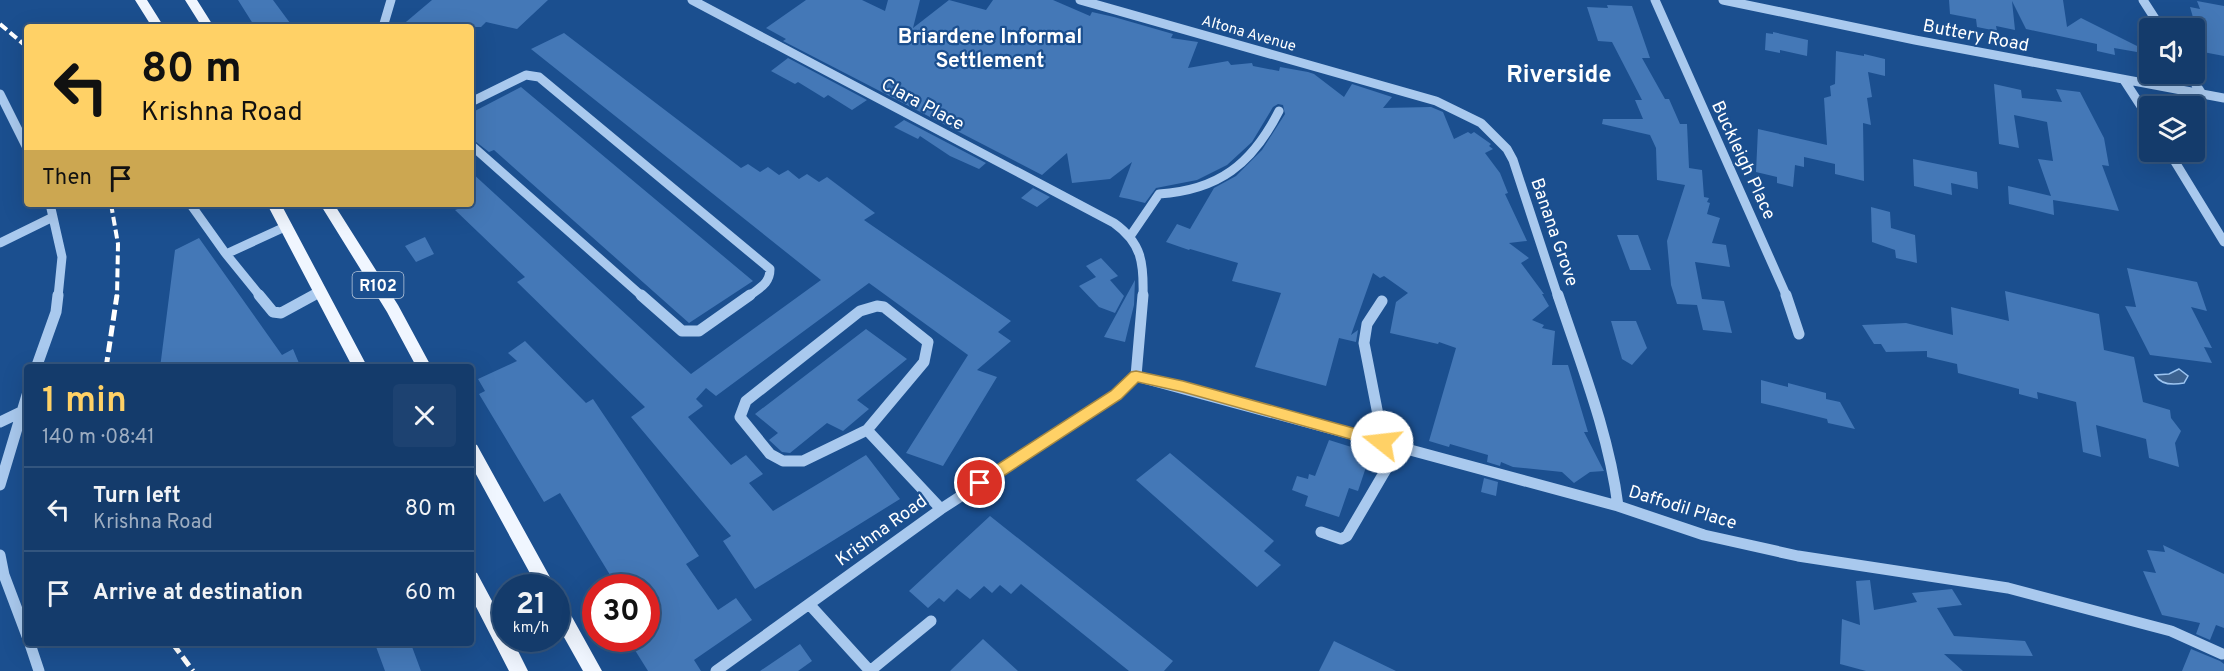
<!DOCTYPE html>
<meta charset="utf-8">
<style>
body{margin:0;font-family:Overpass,sans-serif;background:#1d4271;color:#f1f3f6;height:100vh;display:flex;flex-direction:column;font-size:22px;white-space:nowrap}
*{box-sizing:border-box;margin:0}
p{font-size:20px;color:#9dadc1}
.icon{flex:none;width:33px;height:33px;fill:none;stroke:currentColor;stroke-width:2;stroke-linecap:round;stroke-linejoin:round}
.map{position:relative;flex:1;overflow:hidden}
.sheet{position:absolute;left:24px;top:364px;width:450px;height:282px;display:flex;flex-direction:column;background:#143b6b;border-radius:6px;box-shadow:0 6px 24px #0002,0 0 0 2px #33557e}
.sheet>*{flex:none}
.top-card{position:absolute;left:24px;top:24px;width:450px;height:183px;border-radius:6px;box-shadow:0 6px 24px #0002,0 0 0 2px #33557e;background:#ffd166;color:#111;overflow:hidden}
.tools{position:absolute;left:2139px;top:18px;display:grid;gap:12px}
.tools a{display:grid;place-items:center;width:66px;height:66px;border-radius:6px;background:#143b6b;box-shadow:0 6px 24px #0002,0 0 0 2px #33557e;font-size:30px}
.speed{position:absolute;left:492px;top:574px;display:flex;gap:12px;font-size:30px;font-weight:700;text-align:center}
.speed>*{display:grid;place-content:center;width:78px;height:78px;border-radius:50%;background:#143b6b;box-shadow:0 6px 24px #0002,0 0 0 2px #33557e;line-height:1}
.speed small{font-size:15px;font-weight:400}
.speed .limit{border:9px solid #d22;background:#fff;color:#111}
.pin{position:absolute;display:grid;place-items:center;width:51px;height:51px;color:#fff;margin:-26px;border:3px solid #fff;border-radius:50%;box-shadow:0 2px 6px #0007}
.me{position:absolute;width:66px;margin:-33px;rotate:286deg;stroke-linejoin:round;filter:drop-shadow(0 0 4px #0008)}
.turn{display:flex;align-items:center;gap:21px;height:126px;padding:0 18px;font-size:27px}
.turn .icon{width:78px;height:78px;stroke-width:2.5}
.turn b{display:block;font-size:42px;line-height:51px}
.then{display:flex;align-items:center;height:57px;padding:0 18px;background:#0003;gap:12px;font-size:22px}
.round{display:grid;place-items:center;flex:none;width:63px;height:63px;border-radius:6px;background:#1d4271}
.head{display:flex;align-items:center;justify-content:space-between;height:102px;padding:0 18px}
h1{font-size:36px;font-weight:600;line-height:45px;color:#ffd166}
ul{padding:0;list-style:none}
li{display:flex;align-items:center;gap:18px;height:84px;padding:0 18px;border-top:2px solid #33557e}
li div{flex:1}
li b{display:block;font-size:22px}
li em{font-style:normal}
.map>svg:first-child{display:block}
</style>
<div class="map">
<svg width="2224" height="671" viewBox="0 0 2224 671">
<rect width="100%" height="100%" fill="#1b4f8f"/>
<path fill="#3c6290" stroke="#9cc4f0" stroke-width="1.5" d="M 2179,369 L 2188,376 L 2184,383 C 2174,385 2161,385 2155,375 L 2169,374 Z"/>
<path fill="#4478b7" d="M 238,0 L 273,0 L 293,27 L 255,27 Z
M 432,0 L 548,0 L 517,29 L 486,22 L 481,27 L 400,27 Z
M 806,0 L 862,0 L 885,11 L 888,0 L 920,0 L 913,28 L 949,0 L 986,10 L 993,0 L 1053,0 L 1090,16 L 1092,12 L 1114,17 L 1173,34 L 1171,38 L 1198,42 L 1188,68 L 1228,61 L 1231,65 L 1252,63 L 1253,66 L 1279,71 L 1280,67 L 1308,72 L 1314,74 L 1344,97 L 1352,84 L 1392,97 L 1383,108 L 1431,107 L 1443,112 L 1454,139 L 1468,132 L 1471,134 L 1474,132 L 1491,144 L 1489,146 L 1493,149 L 1485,153 L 1500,173 L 1508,193 L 1505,194 L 1527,241 L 1509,243 L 1529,258 L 1521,263 L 1544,294 L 1542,294 L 1549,306 L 1532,320 L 1544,325 L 1542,328 L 1555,331 L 1552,365 L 1568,365 L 1588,432 L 1584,432 L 1604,471 L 1590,472 L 1574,483 L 1562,472 L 1513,467 L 1501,462 L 1500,466 L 1487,462 L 1488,455 L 1450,444 L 1449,447 L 1429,441 L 1456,348 L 1439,342 L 1438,344 L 1390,333 L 1396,302 L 1408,293 L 1384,276 L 1380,278 L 1373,273 L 1351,335 L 1358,330 L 1356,342 L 1339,338 L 1326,386 L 1255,367 L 1281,293 L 1232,281 L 1238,263 L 1190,249 L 1189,250 L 1166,242 L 1177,224 L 1190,229 L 1214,188 L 1236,176 L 1262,150 L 1285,114 L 1283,105 L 1278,104 L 1273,107 L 1252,142 L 1227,165 L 1197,180 L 1156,188 L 1145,203 L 1129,199 L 1119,197 L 1132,162 L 1110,179 L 1072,183 L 1067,153 L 1042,175 L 783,41 L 786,39 L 766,28 Z
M 1949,0 L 2063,0 L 2067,27 L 2081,18 L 2139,47 L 2137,52 L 2114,48 L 2115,55 L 2097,51 L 2097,44 L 2026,29 L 2012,1 L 2015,30 L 1996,26 L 1997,31 L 1977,27 L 1976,19 L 1950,14 Z
M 2197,1 L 2224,6 L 2224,56 L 2203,52 L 2190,7 L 2200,9 Z
M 1607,5 L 1632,6 L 1650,58 L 1642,58 L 1665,99 L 1669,99 L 1680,124 L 1687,124 L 1689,168 L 1702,170 L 1704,197 L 1709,198 L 1707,202 L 1710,203 L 1707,214 L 1720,218 L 1712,243 L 1726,245 L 1730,267 L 1695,262 L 1702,299 L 1724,301 L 1732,333 L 1703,330 L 1697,305 L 1677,304 L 1671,285 L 1667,241 L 1685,185 L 1657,180 L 1656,148 L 1650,135 L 1602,124 L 1603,119 L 1643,119 L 1635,100 L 1642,100 L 1612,42 L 1598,41 L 1587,7 L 1608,8 Z
M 1773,32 L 1808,40 L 1807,56 L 1780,50 L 1780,53 L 1765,50 L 1766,33 L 1773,34 Z
M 564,33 L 741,168 L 748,164 L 760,172 L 768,167 L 779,175 L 788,170 L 799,179 L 807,174 L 819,182 L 827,177 L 875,213 L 864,220 L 1011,321 L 998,332 L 1011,341 L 977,370 L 997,377 L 943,466 L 906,453 L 968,355 L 869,283 L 716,396 L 706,388 L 696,399 L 703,406 L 688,417 L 731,465 L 746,455 L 763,474 L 749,483 L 773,511 L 866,455 L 900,499 L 755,589 L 723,541 L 731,536 L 631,417 L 645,407 L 517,282 L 525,277 L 455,210 L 471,204 L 471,172 L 691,374 L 821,280 L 531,49 Z
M 1836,51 L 1864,56 L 1864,54 L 1885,59 L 1885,76 L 1868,72 L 1872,97 L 1867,98 L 1871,125 L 1863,123 L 1864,181 L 1835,174 L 1835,164 L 1804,157 L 1804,167 L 1795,165 L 1793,187 L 1777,183 L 1777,177 L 1756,172 L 1758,129 L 1827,145 L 1824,98 L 1831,96 L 1830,86 L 1835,84 Z
M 788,58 L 867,100 L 852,110 L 828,95 L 824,98 L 798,82 L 795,84 L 771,71 Z
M 1994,84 L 2021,90 L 2022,98 L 2062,102 L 2056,89 L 2080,92 L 2104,138 L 2109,166 L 2102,165 L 2119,211 L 2053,200 L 2054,215 L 2009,204 L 2008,186 L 2051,196 L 2038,159 L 2053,161 L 2047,122 L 2014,115 L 2019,148 L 1999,144 Z
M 521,87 L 753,281 L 689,323 L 494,150 L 489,152 L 471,138 L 471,113 Z
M 904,120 L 986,163 L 979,169 L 950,156 L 920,136 L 918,139 L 894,127 Z
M 1913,159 L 1977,172 L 1978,189 L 1951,183 L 1952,195 L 1914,186 Z
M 1033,188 L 1050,197 L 1037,207 L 1021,198 Z
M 1871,207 L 1890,212 L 1891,228 L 1915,235 L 1917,263 L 1896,258 L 1895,250 L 1872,242 Z
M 1617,235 L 1638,235 L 1651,270 L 1630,270 Z
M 425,237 L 434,254 L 416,262 L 405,246 Z
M 199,238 L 282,355 L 293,349 L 301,368 L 160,368 L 175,250 Z
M 1101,258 L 1118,276 L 1110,280 L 1124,296 L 1115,313 L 1099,307 L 1079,286 L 1096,277 L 1086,266 Z
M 2127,268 L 2197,282 L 2207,311 L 2191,307 L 2212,348 L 2204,347 L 2212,363 L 2150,355 L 2125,306 L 2136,307 Z
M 1135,280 L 1134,305 L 1125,342 L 1104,337 Z
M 2005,291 L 2099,314 L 2104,350 L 2134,357 L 2143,402 L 2170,410 L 2171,418 L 2181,431 L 2175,443 L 2179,467 L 2149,458 L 2146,439 L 2096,425 L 2101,457 L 2083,452 L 2076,402 L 2037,392 L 2038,399 L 2019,394 L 2019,389 L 1958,373 L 1957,364 L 1927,357 L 1927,351 L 1886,352 L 1881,344 L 1874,344 L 1862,325 L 1906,323 L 1953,335 L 1951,307 L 2009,321 Z
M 1611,321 L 1636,321 L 1647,348 L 1632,365 L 1622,359 Z
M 866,329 L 907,359 L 857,400 L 869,409 L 843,431 L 827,423 L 790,453 L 782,452 L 769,440 L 778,433 L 755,414 Z
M 525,341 L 586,403 L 593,399 L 699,556 L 686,564 L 718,610 L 736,598 L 752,620 L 694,660 L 701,671 L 648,671 L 628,639 L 646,639 L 646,588 L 618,588 L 560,493 L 544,502 L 479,394 L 485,391 L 478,379 L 517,361 L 508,353 Z
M 1761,380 L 1788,387 L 1788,383 L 1826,393 L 1826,399 L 1840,402 L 1855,429 L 1828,423 L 1827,419 L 1761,403 Z
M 1329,440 L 1361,450 L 1359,455 L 1369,458 L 1358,491 L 1349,488 L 1339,517 L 1305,506 L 1308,496 L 1292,490 L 1297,476 L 1308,479 L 1309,474 L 1315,476 Z
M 1170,453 L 1274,541 L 1264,551 L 1281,565 L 1257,587 L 1136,480 Z
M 1484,478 L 1498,482 L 1496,496 L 1481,492 Z
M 990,516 L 1173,661 L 1164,671 L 1129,671 L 1021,584 L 1011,594 L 1000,585 L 992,593 L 984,586 L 970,599 L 957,589 L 944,602 L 939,598 L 928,608 L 909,591 Z
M 2163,545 L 2224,574 L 2224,628 L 2216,625 L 2210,640 L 2196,634 L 2200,623 L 2162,615 L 2143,571 L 2156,573 L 2147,550 L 2165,552 Z
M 1870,580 L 1874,610 L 1917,602 L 1912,593 L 1952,589 L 1962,605 L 1937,608 L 1954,636 L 2025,641 L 2033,656 L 1944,654 L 1963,671 L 1866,671 L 1840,664 L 1842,619 L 1860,625 L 1856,581 Z
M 983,639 L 1018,671 L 950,671 Z
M 1334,641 L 1396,671 L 1319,671 Z
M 375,644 L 411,644 L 421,671 L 385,671 Z
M 800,644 L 812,661 L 798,671 L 760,671 Z
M 2191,649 L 2220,661 L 2224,664 L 2224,671 L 2182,671 Z"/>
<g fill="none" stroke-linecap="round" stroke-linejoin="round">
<path stroke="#a9c9ee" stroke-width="9" d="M 692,0 L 1114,223 C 1142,243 1144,263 1143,297
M 1080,0 L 1436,101 L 1481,123 L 1507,149 L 1513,160 L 1558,297
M 1655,0 L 1787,297
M 1723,0 L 1915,40 L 2224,98
M 2143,0 L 2161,28
M 383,27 L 391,0
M 2189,74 L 2202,94
M 2124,80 L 2150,120
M 0,94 L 27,148
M 471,102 L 526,75 L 539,77 L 770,269 C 770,284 759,288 748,297
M 471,145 L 643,297
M 2169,152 L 2224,242
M 50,204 L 62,257 L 58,297
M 191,205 L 226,254
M 1131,235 L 1159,194 C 1219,190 1252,164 1279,111
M 0,243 L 53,217
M 261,297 L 226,254 L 287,226
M 311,297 L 321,291"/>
<path stroke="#a9c9ee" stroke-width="11" d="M 259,295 L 273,312 L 281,313 L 314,295
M 641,295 L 682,331 L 699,331 L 750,295
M 1558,295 C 1581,364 1609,434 1618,506
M 1786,295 L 1799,334
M 877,306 L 884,307 L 928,342 L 924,362 L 867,430 L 803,461 L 783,461 L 770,454 L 740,417 L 746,401 L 860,311 Z
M 36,368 L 56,312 L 58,295
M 1136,376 L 1618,506 L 1704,535 L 1798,556 L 2008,588 L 2171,631 L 2222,654
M 0,422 L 21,412
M 867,430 L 941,509
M 0,485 L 27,395
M 1321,532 L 1341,539 L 1347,536 L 1388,466 L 1364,343 L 1367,324 L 1382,301
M 0,555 L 4,575 L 27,636
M 809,604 L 870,671
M 30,644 L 39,671
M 716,671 L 941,509 L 1116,395 L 1136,376 L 1143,295
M 870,671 L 931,621"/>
<path fill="#f0f6ff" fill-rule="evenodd" d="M 135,0 L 147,0 L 164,27 L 152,27 Z
M 185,0 L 197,0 L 214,27 L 202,27 Z
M 267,204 L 281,204 L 368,368 L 353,368 Z
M 320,204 L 334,204 L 398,305 L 432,368 L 417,368 L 387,312 Z
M 471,443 L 477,445 L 556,588 L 538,588 L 471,465 Z
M 471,571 L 477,573 L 506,627 L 506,639 L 512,639 L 528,671 L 509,671 L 471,597 Z
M 556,597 L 562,599 L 602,671 L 583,671 L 556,623 Z"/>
<path stroke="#fff" stroke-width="4" stroke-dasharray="9 4" stroke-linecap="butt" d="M 0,24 L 27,47
M 111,204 L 118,244 L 117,297"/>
<path stroke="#fff" stroke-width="5" stroke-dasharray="11 5" stroke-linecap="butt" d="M 106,368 L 117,295
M 173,644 L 193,671"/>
</g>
<path fill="#ffd166" stroke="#a68842" stroke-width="1.5" d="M 1136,371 L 1183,381 L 1382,436 L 1387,438 L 1389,442 L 1387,446 L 1382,448 L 1183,392 L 1138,382 L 1121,399 L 985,488 L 980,490 L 975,488 L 972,483 L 975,479 L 1111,391 L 1131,372 Z"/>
<g text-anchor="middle" stroke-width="4.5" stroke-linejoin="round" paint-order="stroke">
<g font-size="15" fill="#fff" stroke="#1b4f8f">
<text transform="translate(1249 33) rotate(16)" y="5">Altona Avenue</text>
</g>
<rect fill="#1b4f8f" stroke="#bbcadd" stroke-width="1.5" x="352.5" y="272" width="51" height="26" rx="4.5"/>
<g font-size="16" font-weight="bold" fill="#fff">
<text x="378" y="291">R102</text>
</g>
<g font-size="18" fill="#fff" stroke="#1b4f8f">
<text transform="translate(1976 35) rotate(11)" y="6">Buttery Road</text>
<text transform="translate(923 104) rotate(28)" y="6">Clara Place</text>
<text transform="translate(1744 160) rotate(65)" y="6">Buckleigh Place</text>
<text transform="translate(1555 232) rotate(71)" y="6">Banana Grove</text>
<text transform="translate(1683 507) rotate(17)" y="6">Daffodil Place</text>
<text transform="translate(881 530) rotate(-36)" y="6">Krishna Road</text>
</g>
<g font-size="21" font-weight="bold" fill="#fff" stroke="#1b4f8f">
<text x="990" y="43">Briardene Informal<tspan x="990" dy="24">Settlement</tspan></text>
</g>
<g font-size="24" font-weight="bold" fill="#fff" stroke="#1b4f8f">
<text x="1559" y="82">Riverside</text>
</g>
</g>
</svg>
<div class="tools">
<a><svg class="icon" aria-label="sound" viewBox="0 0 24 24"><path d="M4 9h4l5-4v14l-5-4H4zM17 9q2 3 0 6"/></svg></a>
<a><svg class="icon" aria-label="layers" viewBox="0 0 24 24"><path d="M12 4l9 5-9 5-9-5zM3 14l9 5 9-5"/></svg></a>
</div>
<div class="speed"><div>21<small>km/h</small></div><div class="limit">30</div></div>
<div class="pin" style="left:980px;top:483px;background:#d93025"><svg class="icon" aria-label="arrive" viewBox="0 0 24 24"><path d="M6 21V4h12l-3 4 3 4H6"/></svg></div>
<svg class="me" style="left:1382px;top:442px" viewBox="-20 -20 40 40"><circle r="19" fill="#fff"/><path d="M0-13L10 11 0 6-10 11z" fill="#ffd166"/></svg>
<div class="top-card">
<div class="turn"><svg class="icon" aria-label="left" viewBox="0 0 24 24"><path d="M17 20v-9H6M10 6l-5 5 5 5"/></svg><div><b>80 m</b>Krishna Road</div></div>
<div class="then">Then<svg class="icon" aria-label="arrive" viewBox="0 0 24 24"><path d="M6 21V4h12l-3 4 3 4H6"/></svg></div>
</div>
<section class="sheet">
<div class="head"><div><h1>1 min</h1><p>140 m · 08:41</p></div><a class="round"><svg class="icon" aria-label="close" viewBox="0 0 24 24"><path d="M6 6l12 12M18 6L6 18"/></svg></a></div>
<ul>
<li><svg class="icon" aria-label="left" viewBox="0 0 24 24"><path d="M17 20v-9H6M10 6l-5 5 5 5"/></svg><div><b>Turn left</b><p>Krishna Road</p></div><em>80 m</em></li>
<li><svg class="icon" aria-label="arrive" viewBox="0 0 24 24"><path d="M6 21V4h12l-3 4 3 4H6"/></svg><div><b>Arrive at destination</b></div><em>60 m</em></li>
</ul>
</section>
</div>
